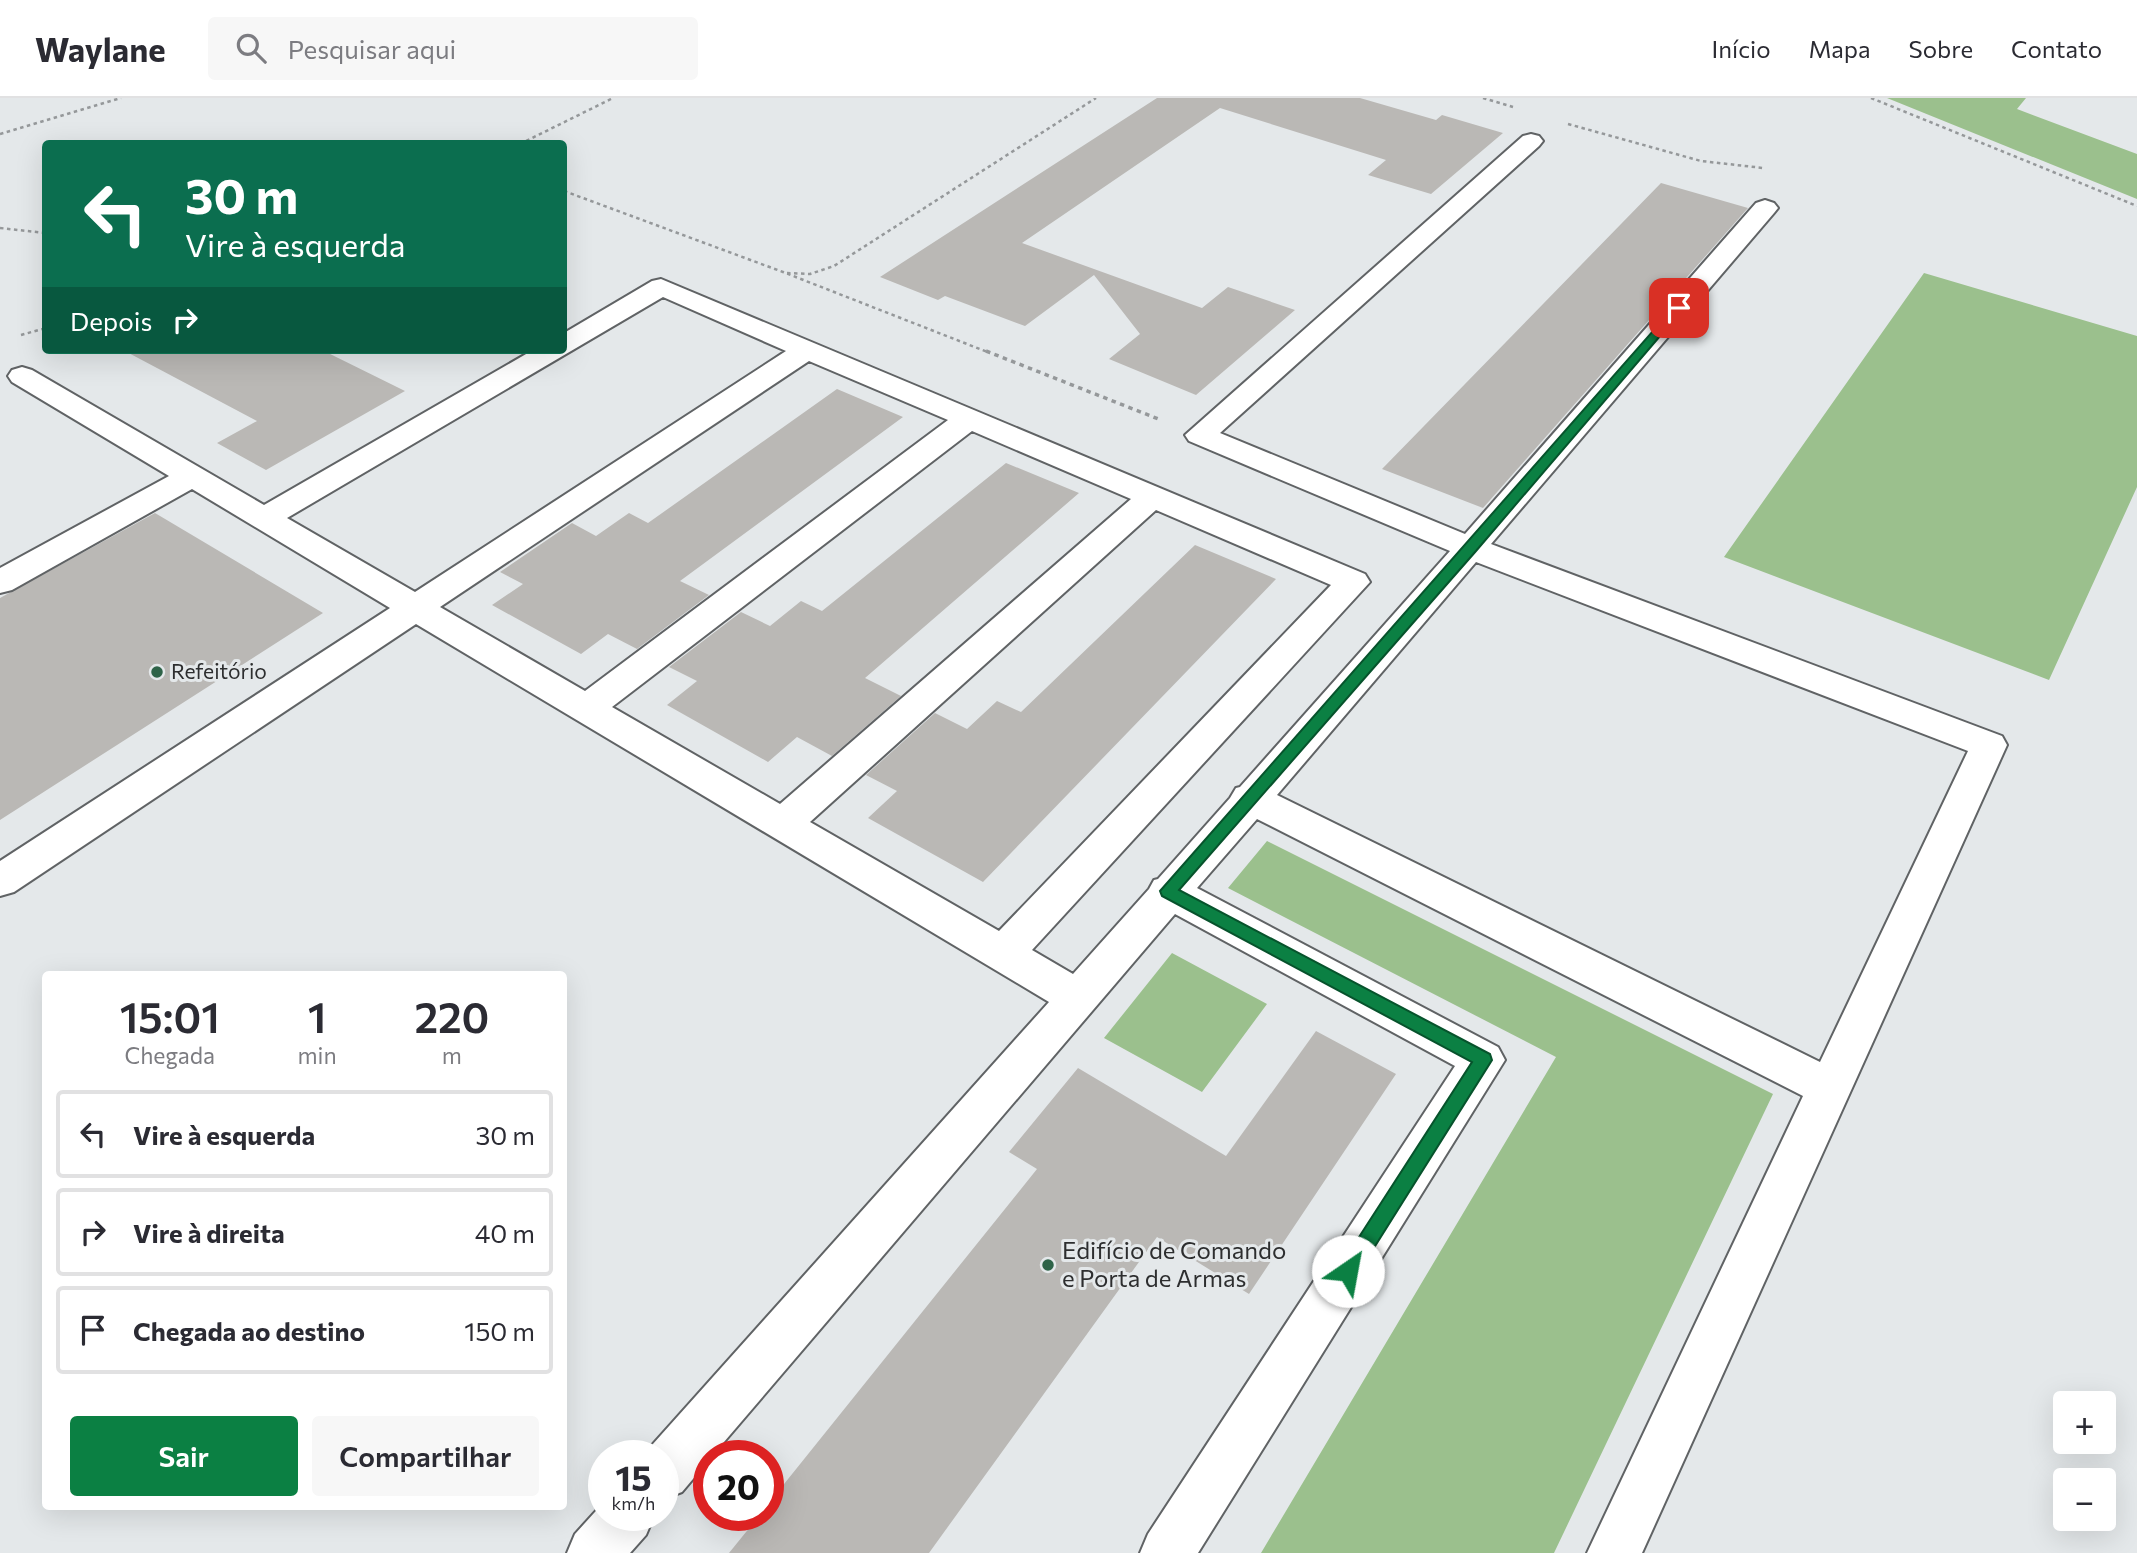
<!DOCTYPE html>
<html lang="pt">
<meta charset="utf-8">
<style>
body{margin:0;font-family:Commissioner,sans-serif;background:#f7f7f7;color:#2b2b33;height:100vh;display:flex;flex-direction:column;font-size:26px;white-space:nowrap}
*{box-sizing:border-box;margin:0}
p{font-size:23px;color:#7c7c81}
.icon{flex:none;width:38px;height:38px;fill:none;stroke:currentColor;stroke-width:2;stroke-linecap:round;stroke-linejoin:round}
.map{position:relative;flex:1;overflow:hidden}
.drawer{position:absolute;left:42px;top:873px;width:525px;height:539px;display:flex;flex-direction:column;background:#fff;border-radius:7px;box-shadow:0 7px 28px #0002}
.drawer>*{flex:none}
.top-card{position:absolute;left:42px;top:42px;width:525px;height:214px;border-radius:7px;box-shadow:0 7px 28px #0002;background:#0b6e4f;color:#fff;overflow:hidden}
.controls{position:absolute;left:2053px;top:1293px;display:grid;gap:14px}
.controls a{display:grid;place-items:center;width:63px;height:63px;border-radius:7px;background:#fff;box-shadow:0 7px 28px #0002;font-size:35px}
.speed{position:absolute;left:588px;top:1342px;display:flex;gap:14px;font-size:35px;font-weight:700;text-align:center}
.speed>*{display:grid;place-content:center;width:91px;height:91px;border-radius:50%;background:#fff;box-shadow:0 7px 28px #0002;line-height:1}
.speed small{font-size:18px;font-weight:400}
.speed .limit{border:10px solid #d22;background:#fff;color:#111}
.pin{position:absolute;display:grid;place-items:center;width:60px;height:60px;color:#fff;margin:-30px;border-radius:14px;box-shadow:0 4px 10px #0006}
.me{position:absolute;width:77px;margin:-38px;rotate:33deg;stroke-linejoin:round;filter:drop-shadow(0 0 5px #0008)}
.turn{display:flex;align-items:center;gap:24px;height:147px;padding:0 28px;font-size:32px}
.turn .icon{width:91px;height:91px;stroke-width:2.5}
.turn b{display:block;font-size:49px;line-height:60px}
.then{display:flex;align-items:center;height:66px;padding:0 28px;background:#0003;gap:14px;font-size:26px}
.eta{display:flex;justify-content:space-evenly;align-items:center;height:119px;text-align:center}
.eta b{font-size:42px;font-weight:600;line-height:49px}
.button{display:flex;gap:14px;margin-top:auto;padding:14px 28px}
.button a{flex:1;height:80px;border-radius:7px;background:#0b8043;color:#fff;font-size:28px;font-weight:600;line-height:80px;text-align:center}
.button a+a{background:#f7f7f7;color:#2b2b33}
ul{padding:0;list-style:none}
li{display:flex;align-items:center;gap:21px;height:88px;margin:0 14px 10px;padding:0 14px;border:4px solid #e1e1e2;border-radius:7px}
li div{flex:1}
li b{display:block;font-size:26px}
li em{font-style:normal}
header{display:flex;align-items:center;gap:42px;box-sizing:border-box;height:98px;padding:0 35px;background:#fff;border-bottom:2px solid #e1e1e2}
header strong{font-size:33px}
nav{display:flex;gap:38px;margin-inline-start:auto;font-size:24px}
.search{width:490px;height:63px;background:#f7f7f7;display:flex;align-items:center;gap:18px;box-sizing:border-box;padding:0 24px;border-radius:7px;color:#7c7c81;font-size:26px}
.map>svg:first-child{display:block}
</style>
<header>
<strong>Waylane</strong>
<div class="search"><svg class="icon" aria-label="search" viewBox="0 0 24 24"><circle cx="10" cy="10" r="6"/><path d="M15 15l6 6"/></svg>Pesquisar aqui</div>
<nav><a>Início</a><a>Mapa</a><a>Sobre</a><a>Contato</a></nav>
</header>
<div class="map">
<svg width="2137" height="1455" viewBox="0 0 2137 1455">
<rect width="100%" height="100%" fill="#e4e8ea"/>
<path fill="#9bc08d" d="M 1887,0 L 2026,0 L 2017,11 L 2137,56 L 2137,101 Z
M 1924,175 L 2137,238 L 2137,389 L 2049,582 L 1724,459 Z
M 1267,743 L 1773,996 L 1554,1455 L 1261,1455 L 1556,959 L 1228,790 Z
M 1172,855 L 1267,906 L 1202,994 L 1104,940 Z"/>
<path fill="#bab8b5" d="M 1157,0 L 1360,0 L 1436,22 L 1442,17 L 1503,35 L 1431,96 L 1368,77 L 1386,62 L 1220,10 L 1022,145 L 1202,210 L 1228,189 L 1295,212 L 1196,297 L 1109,261 L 1140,236 L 1094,177 L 1025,228 L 945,198 L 938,202 L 880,179 Z
M 1661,85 L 1748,110 L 1483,410 L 1382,371 Z
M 123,252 L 322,252 L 405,293 L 266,372 L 217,345 L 257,323 Z
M 837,291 L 903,319 L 680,483 L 709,497 L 637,551 L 608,536 L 581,556 L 492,507 L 523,486 L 500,474 L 572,425 L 596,438 L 629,415 L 648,425 Z
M 1006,365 L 1079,395 L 865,580 L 901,598 L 832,658 L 797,639 L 768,664 L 667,607 L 697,583 L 669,569 L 741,514 L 770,528 L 801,503 L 822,513 Z
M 155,415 L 323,515 L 0,722 L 0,500 Z
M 1195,447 L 1276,481 L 983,784 L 868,720 L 897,693 L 866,677 L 935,615 L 967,631 L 997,603 L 1021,614 Z
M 1316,933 L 1396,976 L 1249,1196 L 1157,1139 L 929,1455 L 729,1455 L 759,1418 L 768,1418 L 768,1406 L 1037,1071 L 1009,1054 L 1078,970 L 1226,1058 Z"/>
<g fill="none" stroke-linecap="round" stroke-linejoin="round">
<g stroke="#606365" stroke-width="4">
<path id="minor" d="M 1531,36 L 1539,38 L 1543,43 L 1539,48 L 1220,335 L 1465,436 L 1756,105 L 1765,102 L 1774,105 L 1778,110 L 1774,115 L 1491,446 L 2002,638 L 2007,647 L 1642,1455 L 1587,1455 L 1803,998 L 1257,721 L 1197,790 L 1498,949 L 1505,962 L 1198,1455 L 1140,1455 L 1148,1436 L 1455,968 L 1175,816 L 712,1358 L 709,1358 L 709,1362 L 682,1394 L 663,1401 L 663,1358 L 644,1356 L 1049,904 L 416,526 L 14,794 L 0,798 L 0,763 L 390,510 L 192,391 L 12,492 L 0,495 L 0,470 L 169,378 L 12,284 L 8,278 L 12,272 L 22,269 L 32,272 L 264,407 L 533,252 L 564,252 L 564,235 L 652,183 L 661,181 L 1365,476 L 1370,484 L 1032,852 L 1073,876 L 1149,791 L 1154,782 L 1158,781 L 1230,700 L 1236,690 L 1240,689 L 1450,453 L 1189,343 L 1185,337 L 1523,38 ZM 663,199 L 786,253 L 415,494 L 287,420 ZM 809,263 L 948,322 L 585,593 L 440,509 ZM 972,333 L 1131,401 L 780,706 L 612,609 ZM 1156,412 L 1331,487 L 999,833 L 810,724 ZM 1476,464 L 1968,653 L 1820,964 L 1277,697 Z
M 604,1404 L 604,1418 L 654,1418 L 646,1437 L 630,1455 L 567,1455 L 575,1436 Z"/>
</g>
<path stroke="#95989a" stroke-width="2.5" stroke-dasharray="3.5 3.5" stroke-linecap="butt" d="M 1483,0 L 1513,9
M 1871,0 L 2137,108
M 1568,26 L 1701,63 L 1763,70
M 0,36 L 121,0
M 520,46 L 613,0
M 564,93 L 783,174 L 990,255
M 0,130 L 46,135
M 787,175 L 810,176 L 834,168 L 1096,0
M 21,237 L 46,230"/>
<path stroke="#95989a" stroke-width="3.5" stroke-dasharray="4.5 4.5" stroke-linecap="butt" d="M 986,253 L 1161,322"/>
<use href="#minor" fill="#fff" fill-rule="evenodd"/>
</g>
<path fill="#0b8043" stroke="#07532c" stroke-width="2" d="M 1675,208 L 1684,210 L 1476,453 L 1179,792 L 1490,956 L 1492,962 L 1355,1180 L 1348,1182 L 1341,1180 L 1338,1173 L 1341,1167 L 1472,964 L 1162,798 L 1160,793 Z"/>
<g fill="#2e6348" stroke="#e4e8ea" stroke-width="2.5">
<circle cx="157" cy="574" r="7"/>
<circle cx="1048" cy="1167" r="7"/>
</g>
<g text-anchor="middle" stroke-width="6" stroke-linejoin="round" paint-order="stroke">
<g font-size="21" fill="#2d2e2f" stroke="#e4e8ea" text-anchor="start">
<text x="171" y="581">Refeitório</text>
</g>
<g font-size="24" fill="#2d2e2f" stroke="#e4e8ea" text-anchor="start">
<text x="1062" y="1161">Edifício de Comando<tspan x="1062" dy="28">e Porta de Armas</tspan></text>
</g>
</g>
</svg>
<div class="controls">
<a>+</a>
<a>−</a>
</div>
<div class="speed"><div>15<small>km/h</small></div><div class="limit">20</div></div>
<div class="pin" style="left:1679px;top:210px;background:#d93025"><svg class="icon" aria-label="arrive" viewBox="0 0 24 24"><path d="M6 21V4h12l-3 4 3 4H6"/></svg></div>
<svg class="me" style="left:1348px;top:1173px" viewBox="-20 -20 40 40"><circle r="19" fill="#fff"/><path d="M0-13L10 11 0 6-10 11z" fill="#0b8043"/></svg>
<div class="top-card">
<div class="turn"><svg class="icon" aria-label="left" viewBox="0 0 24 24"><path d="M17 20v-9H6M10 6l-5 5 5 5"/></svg><div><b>30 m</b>Vire à esquerda</div></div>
<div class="then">Depois<svg class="icon" aria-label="right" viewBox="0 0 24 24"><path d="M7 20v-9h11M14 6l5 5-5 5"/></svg></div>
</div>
<section class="drawer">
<div class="eta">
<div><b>15:01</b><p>Chegada</p></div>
<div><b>1</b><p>min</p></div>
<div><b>220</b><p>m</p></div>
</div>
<ul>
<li><svg class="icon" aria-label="left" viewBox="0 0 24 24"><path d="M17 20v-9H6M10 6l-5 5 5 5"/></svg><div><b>Vire à esquerda</b></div><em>30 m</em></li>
<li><svg class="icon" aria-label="right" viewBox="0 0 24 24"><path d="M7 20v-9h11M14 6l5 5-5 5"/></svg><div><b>Vire à direita</b></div><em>40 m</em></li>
<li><svg class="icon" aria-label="arrive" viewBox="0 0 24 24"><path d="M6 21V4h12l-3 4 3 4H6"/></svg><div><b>Chegada ao destino</b></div><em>150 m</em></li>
</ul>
<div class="button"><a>Sair</a><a>Compartilhar</a></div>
</section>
</div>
